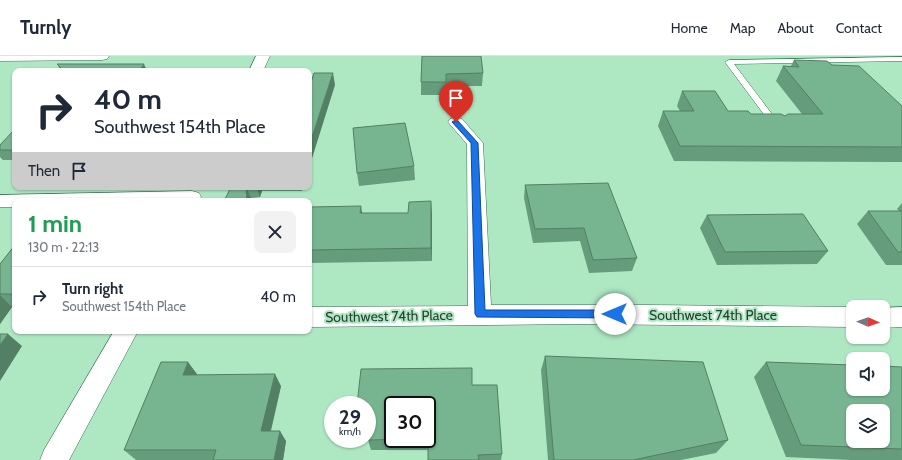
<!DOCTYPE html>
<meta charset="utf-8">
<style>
body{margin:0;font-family:Cabin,sans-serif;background:#f2f2f3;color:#1f2937;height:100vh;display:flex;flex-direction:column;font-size:15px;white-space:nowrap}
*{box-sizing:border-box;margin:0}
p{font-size:13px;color:#747a83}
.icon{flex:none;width:22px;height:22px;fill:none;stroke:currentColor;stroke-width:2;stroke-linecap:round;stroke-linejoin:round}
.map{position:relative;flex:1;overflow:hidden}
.panel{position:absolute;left:12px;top:142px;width:300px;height:136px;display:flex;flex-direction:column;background:#fff;border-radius:8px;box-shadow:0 1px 3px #0004}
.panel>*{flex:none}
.banner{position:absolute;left:12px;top:12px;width:300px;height:122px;border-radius:8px;box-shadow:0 1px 3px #0004;background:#fff;color:#1f2937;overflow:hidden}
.needle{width:26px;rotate:92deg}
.tools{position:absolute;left:846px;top:244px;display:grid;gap:8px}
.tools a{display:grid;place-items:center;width:44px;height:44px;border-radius:8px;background:#fff;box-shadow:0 1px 3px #0004;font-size:20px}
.speed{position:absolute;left:324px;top:340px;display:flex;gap:8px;font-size:20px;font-weight:700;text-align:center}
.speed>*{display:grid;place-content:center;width:52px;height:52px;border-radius:50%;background:#fff;box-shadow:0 1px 3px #0004;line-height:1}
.speed small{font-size:10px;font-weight:400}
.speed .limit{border:2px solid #111;border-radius:6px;background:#fff;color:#111}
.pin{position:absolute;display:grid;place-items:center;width:34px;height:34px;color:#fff;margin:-41px -17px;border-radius:50% 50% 50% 0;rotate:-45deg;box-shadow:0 0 4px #0007}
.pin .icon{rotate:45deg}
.me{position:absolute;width:44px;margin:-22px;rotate:270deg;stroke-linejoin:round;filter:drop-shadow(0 0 3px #0008)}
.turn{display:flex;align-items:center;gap:14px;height:84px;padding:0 16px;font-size:18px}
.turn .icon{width:52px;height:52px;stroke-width:2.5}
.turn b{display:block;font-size:28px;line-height:34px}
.then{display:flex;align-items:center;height:38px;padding:0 16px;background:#0003;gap:8px;font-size:15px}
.round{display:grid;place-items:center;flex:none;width:42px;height:42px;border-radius:8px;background:#f2f2f3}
.headline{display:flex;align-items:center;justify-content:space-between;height:68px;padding:0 16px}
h1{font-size:24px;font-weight:700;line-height:30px;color:#1e9e55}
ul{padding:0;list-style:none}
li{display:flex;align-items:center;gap:12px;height:60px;padding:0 16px;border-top:1px solid #e0e1e3}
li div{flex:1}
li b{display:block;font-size:15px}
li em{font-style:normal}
header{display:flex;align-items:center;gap:24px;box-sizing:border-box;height:56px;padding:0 20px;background:#fff;border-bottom:1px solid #e0e1e3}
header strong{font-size:19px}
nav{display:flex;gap:22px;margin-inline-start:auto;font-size:14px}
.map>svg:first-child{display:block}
</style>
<header>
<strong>Turnly</strong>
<nav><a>Home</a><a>Map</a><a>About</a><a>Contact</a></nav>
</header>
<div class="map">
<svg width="902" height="404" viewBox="0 0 902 404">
<rect width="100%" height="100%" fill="#aee8c3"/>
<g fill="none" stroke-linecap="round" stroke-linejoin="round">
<g stroke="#366d4e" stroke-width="1">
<path id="service" d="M 902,1 L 902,5 L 734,8 L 781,70 L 777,73 L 774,72 L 725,6 L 729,4 Z"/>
</g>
<g stroke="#366d4e" stroke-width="1">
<path id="minor" d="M 0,0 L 109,0 L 107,3 L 102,4 L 0,5 Z
M 256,0 L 270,0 L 263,15 L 249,15 Z
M 456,61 L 462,63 L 483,87 L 491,249 L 649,249 L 853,251 L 853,271 L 581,268 L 309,271 L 309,251 L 468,250 L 467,88 L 448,66 L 450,63 Z
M 192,135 L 199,137 L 201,141 L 199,145 L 15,145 L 15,151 L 0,151 L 0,139 Z
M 902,251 L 902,271 L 883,272 L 883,252 Z
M 114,275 L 138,275 L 69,404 L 40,404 L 44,394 Z"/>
</g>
<use href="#service" fill="#fff" fill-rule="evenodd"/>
<use href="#minor" fill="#fff" fill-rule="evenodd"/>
</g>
<path fill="#659c7b" d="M 422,0 L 483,17 L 482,30 L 446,30 L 446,39 L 421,39 L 421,26 Z
M 794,4 L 832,9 L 902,50 L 902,106 L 674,105 L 658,70 L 663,55 L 680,55 L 677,50 L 682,35 L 728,55 L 751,58 L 785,60 L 802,58 L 776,25 L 783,10 L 791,10 Z
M 57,8 L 147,15 L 61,15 Z
M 15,74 L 15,104 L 3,104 L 0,101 L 0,89 Z
M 414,110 L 415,124 L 359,130 L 357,117 Z
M 525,129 L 637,202 L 632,215 L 589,217 L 580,185 L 533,187 L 524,142 Z
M 231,131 L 303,131 L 302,135 L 262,135 L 260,141 L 251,142 L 251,145 L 224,145 Z
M 902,147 L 902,209 L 886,209 L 857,168 L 868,155 L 899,155 L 897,153 Z
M 309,151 L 362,157 L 432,158 L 432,205 L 309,207 Z
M 707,159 L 828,195 L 817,208 L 717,209 L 700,172 Z
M 15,189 L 15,251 L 12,251 L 0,268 L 0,208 Z
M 545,300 L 728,384 L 716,397 L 681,404 L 548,404 L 541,314 Z
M 766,306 L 902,311 L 902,404 L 851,404 L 786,401 L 754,321 Z
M 197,318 L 196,319 L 281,330 L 271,375 L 286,385 L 283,404 L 136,404 L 124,394 Z
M 472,329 L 502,398 L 501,404 L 428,404 L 428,394 L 371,394 L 368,384 L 370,368 L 367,368 L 367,349 Z"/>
<path fill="#537f64" d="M 144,8 L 147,15 L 139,15 Z
M 333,17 L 335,29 L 309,112 L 309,90 Z
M 246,131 L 251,142 L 251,145 L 247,145 Z
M 256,131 L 261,131 L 262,135 L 260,141 Z
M 301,131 L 303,131 L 302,135 Z
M 431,145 L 432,158 L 432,205 L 431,192 Z
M 361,150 L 363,163 L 360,157 Z
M 0,239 L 12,251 L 0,268 Z
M 8,278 L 22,290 L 0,325 L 0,289 Z
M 188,306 L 197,318 L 192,331 L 183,319 Z
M 275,318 L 281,330 L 268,386 L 261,375 Z
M 280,375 L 286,385 L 283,404 L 274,404 Z"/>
<path fill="#76b58f" stroke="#537f64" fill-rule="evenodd" d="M 422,0 L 481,0 L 483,17 L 446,18 L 446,26 L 421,26 Z
M 794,4 L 827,5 L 832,9 L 859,10 L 902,50 L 902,91 L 680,90 L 663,55 L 694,55 L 682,35 L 715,35 L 728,55 L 748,55 L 751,58 L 781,58 L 785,60 L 788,58 L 823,58 L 783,10 L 799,11 Z
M 57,8 L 144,8 L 139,15 L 64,15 Z
M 314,17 L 333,17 L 309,90 L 309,33 Z
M 405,67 L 414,110 L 357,117 L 353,72 Z
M 14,74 L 15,74 L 15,94 L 0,94 L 0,89 Z
M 608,127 L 637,202 L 593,204 L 584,172 L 535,173 L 525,129 Z
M 231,131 L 246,131 L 247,145 L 224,145 Z
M 431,145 L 431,192 L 309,194 L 309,151 L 361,150 L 360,157 L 408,157 L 409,146 Z
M 868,155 L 902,155 L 902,196 L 898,196 Z
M 803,158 L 828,195 L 725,196 L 707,159 Z
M 15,189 L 15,238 L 0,238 L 0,208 Z
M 0,278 L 8,278 L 0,289 Z
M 545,300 L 703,306 L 728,384 L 633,404 L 554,404 Z
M 161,306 L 188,306 L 183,319 L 275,318 L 261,375 L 280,375 L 274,404 L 213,404 L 216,394 L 124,394 Z
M 766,306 L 853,309 L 853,333 L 883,333 L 883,310 L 902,311 L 902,393 L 801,389 ZM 853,355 L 883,355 L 883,385 L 853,385 Z
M 472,312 L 472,329 L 497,329 L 502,398 L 478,399 L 479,404 L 428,404 L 428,383 L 368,384 L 371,357 L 367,357 L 367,349 L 357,349 L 361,313 ZM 393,349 L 427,349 L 427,383 L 393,383 Z"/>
<path fill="#1a73e8" stroke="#114b97" d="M 456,64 L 458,65 L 478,87 L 485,254 L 615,254 L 618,256 L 620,258 L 618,261 L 615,262 L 477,261 L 475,258 L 471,87 L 452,66 Z"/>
<g text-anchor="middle" stroke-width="4" stroke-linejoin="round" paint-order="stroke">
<g font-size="14" fill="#294132" stroke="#aee8c3">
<text x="713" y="264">Southwest 74th Place</text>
<text transform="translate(389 260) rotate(-1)" y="5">Southwest 74th Place</text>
</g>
</g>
</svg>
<div class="tools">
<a><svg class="needle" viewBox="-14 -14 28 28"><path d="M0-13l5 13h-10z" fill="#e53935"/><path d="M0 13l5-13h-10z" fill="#747a83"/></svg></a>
<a><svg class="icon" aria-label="sound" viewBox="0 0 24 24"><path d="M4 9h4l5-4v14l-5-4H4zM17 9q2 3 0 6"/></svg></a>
<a><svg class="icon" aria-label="layers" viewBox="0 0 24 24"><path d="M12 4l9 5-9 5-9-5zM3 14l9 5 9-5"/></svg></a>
</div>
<div class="speed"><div>29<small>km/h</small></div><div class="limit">30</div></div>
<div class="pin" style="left:456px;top:66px;background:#d93025"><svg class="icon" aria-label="arrive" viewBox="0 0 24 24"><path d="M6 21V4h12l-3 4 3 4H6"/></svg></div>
<svg class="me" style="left:615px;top:258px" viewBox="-20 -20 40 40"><circle r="19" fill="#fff"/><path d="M0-13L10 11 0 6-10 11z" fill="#1a73e8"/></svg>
<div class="banner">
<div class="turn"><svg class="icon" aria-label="right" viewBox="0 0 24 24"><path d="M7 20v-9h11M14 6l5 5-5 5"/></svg><div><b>40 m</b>Southwest 154th Place</div></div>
<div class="then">Then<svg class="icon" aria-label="arrive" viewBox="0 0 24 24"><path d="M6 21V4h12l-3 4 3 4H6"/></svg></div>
</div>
<section class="panel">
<div class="headline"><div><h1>1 min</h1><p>130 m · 22:13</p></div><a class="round"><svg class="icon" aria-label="close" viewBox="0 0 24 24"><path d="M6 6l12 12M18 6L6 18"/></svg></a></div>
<ul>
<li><svg class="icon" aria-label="right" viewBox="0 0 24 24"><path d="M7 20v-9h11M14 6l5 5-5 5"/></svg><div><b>Turn right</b><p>Southwest 154th Place</p></div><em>40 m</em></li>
</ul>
</section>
</div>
